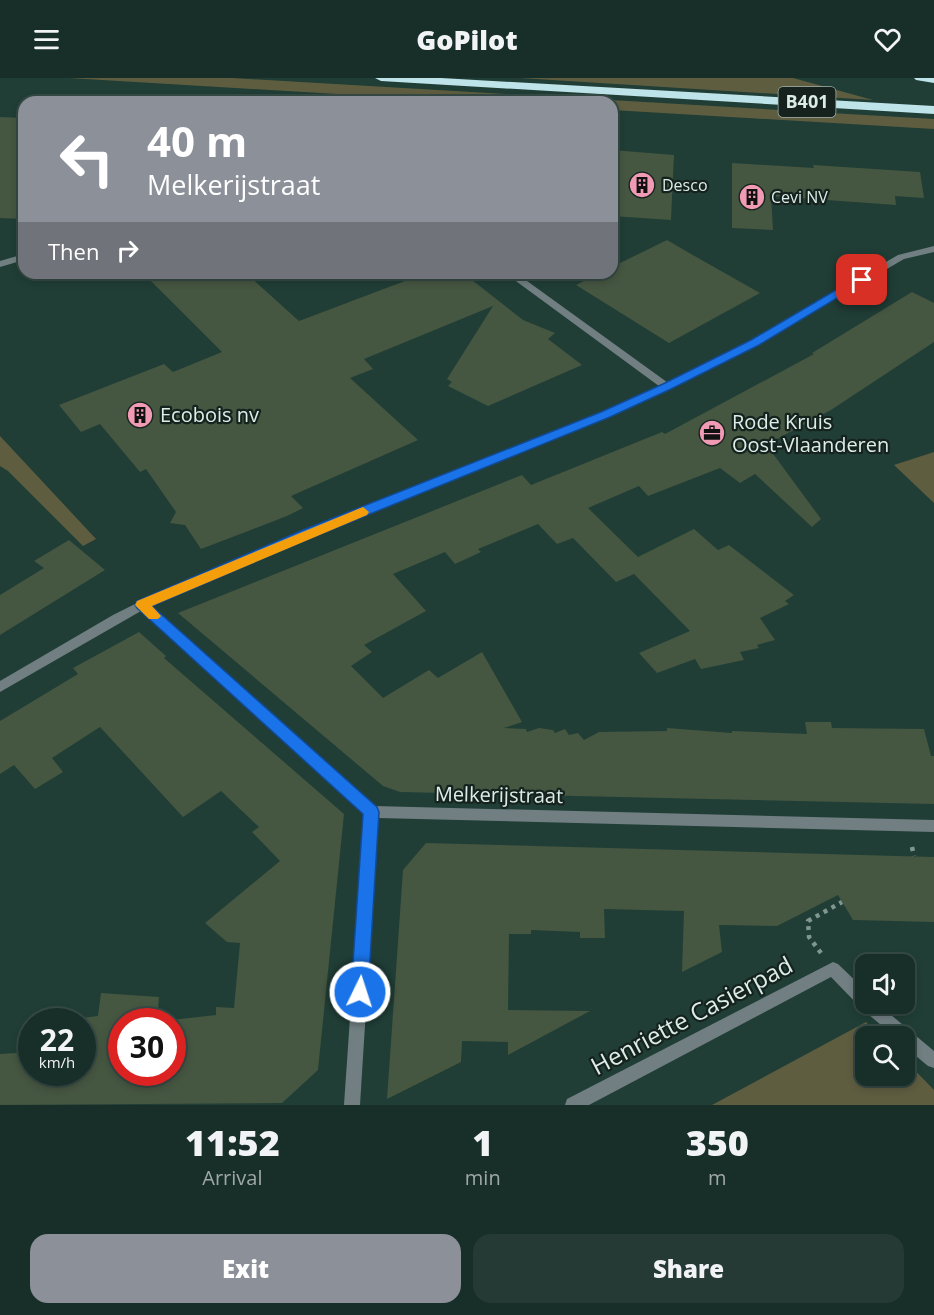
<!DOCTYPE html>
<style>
body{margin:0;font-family:"Open Sans",sans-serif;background:#253a34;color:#f1f3f6;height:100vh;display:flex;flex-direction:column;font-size:22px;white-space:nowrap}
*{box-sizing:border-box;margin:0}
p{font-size:20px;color:#9fa8a8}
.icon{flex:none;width:33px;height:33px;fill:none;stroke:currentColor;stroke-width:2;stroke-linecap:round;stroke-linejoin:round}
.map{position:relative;height:1027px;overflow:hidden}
.sheet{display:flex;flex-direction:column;background:#182e28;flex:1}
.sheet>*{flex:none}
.hud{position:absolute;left:18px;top:18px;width:600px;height:183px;border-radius:18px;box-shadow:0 3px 9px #0003,0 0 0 2px #364a45;background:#8c9099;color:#fff;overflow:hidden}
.fabs{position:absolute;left:855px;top:876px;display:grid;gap:12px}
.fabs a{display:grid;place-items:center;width:60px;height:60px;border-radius:12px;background:#182e28;box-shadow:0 3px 9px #0003,0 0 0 2px #364a45;font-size:30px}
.speed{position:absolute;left:18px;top:930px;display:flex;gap:12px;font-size:30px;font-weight:700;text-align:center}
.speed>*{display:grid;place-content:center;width:78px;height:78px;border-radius:50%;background:#182e28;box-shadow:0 3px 9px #0003,0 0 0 2px #364a45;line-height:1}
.speed small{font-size:15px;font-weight:400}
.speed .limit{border:9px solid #d22;background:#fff;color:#111}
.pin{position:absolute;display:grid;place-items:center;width:51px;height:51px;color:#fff;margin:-26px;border-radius:12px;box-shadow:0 3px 9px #0006}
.me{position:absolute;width:66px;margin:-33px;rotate:4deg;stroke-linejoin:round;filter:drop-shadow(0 0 4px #0008)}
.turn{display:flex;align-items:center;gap:21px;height:126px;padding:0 30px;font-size:27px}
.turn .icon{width:78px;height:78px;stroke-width:2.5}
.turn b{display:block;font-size:42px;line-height:51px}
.then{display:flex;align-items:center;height:57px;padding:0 30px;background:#0003;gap:12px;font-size:22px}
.eta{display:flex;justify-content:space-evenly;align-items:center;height:102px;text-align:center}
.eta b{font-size:36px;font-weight:800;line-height:42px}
.button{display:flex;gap:12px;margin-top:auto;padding:12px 30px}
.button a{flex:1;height:69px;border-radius:18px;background:#8c9099;color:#fff;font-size:24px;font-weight:800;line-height:69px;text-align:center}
.button a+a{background:#253a34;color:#f1f3f6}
header{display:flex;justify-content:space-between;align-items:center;height:78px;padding:0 30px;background:#182e28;font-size:27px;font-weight:800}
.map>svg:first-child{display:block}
</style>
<header><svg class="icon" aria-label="menu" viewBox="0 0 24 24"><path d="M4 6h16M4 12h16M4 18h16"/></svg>GoPilot<svg class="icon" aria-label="heart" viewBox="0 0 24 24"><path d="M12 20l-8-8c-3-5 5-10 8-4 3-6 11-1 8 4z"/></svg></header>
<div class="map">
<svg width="934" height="1027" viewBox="0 0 934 1027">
<rect width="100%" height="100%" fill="#203e36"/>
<path fill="#5f5d40" d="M 69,0 L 232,0 L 934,41 L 934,51 L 612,32 L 612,24 L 469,24 Z
M 520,0 L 793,0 L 873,22 Z
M 0,358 L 96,461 L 83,468 L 8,393 L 0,388 Z
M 934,374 L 934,425 L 894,387 Z
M 866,944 L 880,958 L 866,958 L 866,998 L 904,998 L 905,982 L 934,1012 L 934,1027 L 712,1027 Z"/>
<path fill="#455641" d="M 0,39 L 24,40 L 24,141 L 0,140 Z
M 612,72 L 674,77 L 671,142 L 612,138 Z
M 732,85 L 814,90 L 813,87 L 920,94 L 924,120 L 895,118 L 896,127 L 771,118 L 773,152 L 732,150 Z
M 667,162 L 691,176 L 760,215 L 669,265 L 576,207 L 600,195 L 612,195 L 612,189 Z
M 143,195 L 224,195 L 233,203 L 248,197 L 299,243 L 426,195 L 463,195 L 523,242 L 555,255 L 548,261 L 582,287 L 488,328 L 448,308 L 452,304 L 447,301 L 493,228 L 364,281 L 373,291 L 350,300 L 418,362 L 291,418 L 303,430 L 287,438 L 201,471 L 185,447 L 170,445 L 176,434 L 146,391 L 140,394 L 100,346 L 81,354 L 59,327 L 164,286 L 173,294 L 222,274 Z
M 912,214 L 934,225 L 934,264 L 831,332 L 764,368 L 771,373 L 821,441 L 812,449 L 755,396 L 740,405 L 720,390 L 648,418 L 639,408 L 588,430 L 638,479 L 694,451 L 718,472 L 729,467 L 794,517 L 785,523 L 789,526 L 760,540 L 775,562 L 757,567 L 759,570 L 740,574 L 744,582 L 701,591 L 695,581 L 657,595 L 639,575 L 690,553 L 634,496 L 616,504 L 573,460 L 557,466 L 538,446 L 478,471 L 481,474 L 455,486 L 445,474 L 393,496 L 426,533 L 364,567 L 372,574 L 351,588 L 383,620 L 429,592 L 438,600 L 482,574 L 522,644 L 504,650 L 526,651 L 527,654 L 539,650 L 553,652 L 555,655 L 565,651 L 569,657 L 578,655 L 584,662 L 599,654 L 667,653 L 667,650 L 732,655 L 732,653 L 807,656 L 805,644 L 831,644 L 832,650 L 924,651 L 931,678 L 934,678 L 934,726 L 400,714 L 383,708 L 178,535 L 522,397 L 531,407 L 662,354 L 665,356 L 814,276 L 812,275 Z
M 69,462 L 105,492 L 0,557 L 0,517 L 44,490 L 34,483 Z
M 139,554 L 166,578 L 164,580 L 344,736 L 318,992 L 282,1025 L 0,1027 L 0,976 L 32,974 L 32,994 L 82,994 L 82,940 L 98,938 L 101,915 L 159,919 L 157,944 L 122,944 L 122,994 L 172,994 L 172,942 L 216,937 L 216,929 L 234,930 L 240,865 L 227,864 L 205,845 L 280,783 L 252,754 L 259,749 L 221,713 L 183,739 L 100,649 L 52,680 L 63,694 L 35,711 L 14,687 L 0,696 L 0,643 L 78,596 L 73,590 Z
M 426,765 L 934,779 L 934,844 L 853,842 L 838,817 L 777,848 L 719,847 L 722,874 L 682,894 L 684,833 L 604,831 L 605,860 L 580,860 L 580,854 L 531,852 L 531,856 L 509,856 L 508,932 L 590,933 L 508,977 L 508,964 L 462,963 L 461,984 L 387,1021 L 403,792 Z"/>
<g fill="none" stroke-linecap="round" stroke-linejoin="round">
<path stroke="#809791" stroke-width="4.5" stroke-dasharray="4 5" stroke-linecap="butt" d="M 912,769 L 914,778
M 821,875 L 809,859 L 808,843 L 842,824"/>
<path fill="#717f82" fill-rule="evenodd" d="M 24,176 L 24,182 L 0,189 L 0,183 Z
M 505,195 L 516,195 L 671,307 L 672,309 L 671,311 L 663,311 Z
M 833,884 L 838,886 L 866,913 L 866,926 L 878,926 L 934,973 L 934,990 L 928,988 L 904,968 L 904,958 L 894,958 L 862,931 L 831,899 L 589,1027 L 565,1027 L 567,1021 Z"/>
<path fill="#717f82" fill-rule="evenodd" d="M 934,168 L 934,174 L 904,181 L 759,266 L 671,311 L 610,338 L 173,517 L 151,528 L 374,728 L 934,742 L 934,754 L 378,740 L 360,1027 L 344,1027 L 364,736 L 141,533 L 0,614 L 0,603 L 113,537 L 165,511 L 602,334 L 663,307 L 751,262 L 898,177 Z"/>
<path fill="#bee3e9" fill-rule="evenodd" d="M 375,0 L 441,0 L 934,28 L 934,36 L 381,3 Z
M 914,0 L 934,0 L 934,5 L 916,2 Z"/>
</g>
<path fill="#1a73e8" stroke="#114b97" stroke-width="1.5" d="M 858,199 L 866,199 L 867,202 L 759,267 L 671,311 L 610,339 L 313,459 L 152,528 L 377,729 L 379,734 L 368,914 L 366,920 L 360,922 L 353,920 L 351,914 L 363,736 L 137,530 L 135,527 L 137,523 L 303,452 L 601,334 L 663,306 L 751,262 Z"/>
<path fill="#f59e0b" d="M 363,429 L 369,434 L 367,437 L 152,528 L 161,538 L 158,541 L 149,541 L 135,527 L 137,523 Z"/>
<defs>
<g id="building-disc" transform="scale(1.35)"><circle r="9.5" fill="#f09ab4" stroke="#15221e"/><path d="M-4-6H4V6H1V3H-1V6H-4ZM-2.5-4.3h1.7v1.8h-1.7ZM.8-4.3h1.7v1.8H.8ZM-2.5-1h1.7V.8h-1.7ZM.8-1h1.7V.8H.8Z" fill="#111"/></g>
<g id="office-disc" transform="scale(1.35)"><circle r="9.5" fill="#f09ab4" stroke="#15221e"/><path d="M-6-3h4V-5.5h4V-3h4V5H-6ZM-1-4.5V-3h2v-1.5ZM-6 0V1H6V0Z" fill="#111"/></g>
</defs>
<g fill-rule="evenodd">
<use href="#building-disc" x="642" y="107"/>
<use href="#building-disc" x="752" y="119"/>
<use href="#building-disc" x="140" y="337"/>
<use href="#office-disc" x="712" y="355"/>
</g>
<g text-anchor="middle" stroke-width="4.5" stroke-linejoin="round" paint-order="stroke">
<g font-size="16" fill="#dcede8" stroke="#15221e" text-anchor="start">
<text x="662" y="113">Desco</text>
<text x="771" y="125">Cevi NV</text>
</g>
<rect fill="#15221e" stroke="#a0b0ab" stroke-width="1.5" x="778.5" y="9" width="57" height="30" rx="4.5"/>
<g font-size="18" font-weight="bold" fill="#dcede8">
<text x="807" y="30">B401</text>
</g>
<g font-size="20" fill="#dcede8" stroke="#15221e" text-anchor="start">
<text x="160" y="344">Ecobois nv</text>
<text x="732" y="351">Rode Kruis<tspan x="732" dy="23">Oost-Vlaanderen</tspan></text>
</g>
<g font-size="20" fill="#dcede8" stroke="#15221e">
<text transform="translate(499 717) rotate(1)" y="7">Melkerijstraat</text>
</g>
<g font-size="24" fill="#dcede8" stroke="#15221e">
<text transform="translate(692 938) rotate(-28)" y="8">Henriette Casierpad</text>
</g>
</g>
</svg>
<div class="fabs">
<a><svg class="icon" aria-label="sound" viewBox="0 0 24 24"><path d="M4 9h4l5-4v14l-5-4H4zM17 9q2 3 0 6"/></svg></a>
<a><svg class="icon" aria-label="search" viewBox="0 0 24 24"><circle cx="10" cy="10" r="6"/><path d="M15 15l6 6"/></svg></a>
</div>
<div class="speed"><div>22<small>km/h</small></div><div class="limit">30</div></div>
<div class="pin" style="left:862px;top:202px;background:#d93025"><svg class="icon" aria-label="arrive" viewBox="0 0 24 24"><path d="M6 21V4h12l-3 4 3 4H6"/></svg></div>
<svg class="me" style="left:360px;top:914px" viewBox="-20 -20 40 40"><circle r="17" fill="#1a73e8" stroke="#fff" stroke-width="3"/><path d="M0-11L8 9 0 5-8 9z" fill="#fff"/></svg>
<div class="hud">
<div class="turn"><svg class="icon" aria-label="left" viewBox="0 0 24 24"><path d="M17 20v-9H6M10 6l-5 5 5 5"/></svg><div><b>40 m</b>Melkerijstraat</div></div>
<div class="then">Then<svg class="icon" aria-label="right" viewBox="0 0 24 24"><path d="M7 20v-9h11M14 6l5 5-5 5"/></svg></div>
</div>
</div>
<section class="sheet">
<div class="eta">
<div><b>11:52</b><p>Arrival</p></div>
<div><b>1</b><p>min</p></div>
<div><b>350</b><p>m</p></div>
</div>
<div class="button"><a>Exit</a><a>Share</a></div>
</section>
